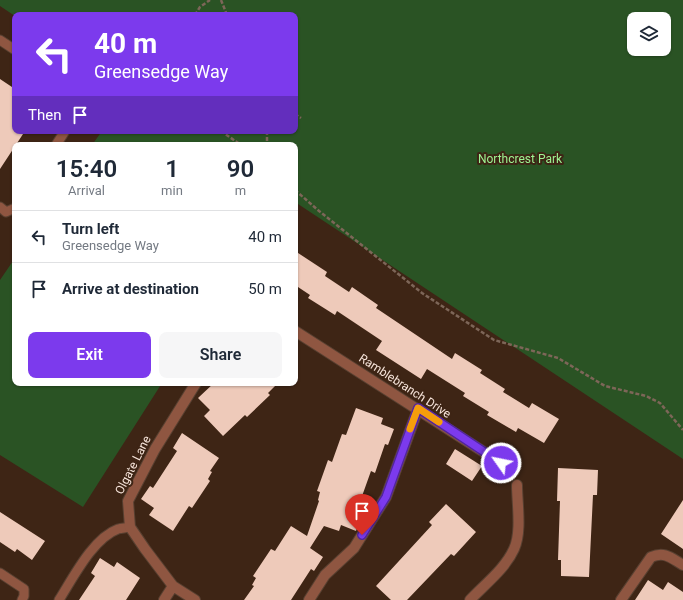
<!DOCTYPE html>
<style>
body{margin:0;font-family:Roboto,sans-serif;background:#f6f6f7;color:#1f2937;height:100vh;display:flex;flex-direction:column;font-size:15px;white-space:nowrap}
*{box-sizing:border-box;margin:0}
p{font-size:13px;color:#747a83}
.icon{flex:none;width:22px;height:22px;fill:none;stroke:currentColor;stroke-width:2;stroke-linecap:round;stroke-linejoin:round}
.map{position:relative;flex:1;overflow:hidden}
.details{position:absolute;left:12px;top:142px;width:286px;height:244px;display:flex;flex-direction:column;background:#fff;border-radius:8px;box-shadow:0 1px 3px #0004}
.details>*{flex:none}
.guide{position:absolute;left:12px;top:12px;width:286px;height:122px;border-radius:8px;box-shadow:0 1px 3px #0004;background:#7c3aed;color:#fff;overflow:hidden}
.buttons{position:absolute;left:627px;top:12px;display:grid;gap:8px}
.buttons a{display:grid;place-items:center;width:44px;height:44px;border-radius:8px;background:#fff;box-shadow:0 1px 3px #0004;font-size:20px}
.pin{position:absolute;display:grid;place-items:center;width:34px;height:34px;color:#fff;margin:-41px -17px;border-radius:50% 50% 50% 0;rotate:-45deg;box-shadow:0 0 4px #0007}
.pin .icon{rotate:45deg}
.me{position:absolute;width:44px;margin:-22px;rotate:303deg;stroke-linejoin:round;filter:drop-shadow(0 0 3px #0008)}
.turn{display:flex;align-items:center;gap:14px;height:84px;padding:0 16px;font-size:18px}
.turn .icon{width:52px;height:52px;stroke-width:2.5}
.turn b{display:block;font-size:28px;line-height:34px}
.then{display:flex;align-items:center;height:38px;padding:0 16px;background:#0003;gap:8px;font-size:15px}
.eta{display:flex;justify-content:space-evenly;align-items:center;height:68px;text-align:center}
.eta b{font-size:24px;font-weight:600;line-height:28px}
.action{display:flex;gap:8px;margin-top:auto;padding:8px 16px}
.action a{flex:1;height:46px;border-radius:8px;background:#7c3aed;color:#fff;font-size:16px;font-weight:600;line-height:46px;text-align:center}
.action a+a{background:#f6f6f7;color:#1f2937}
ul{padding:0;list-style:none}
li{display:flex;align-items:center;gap:12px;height:52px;padding:0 16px;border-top:1px solid #e0e1e3}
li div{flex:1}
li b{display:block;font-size:15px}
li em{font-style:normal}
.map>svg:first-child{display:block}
</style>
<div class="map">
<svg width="683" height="600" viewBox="0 0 683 600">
<rect width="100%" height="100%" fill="#3e2515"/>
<path fill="#2a5324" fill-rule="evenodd" d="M 0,0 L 683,0 L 683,459 L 295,202 L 295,145 L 92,145 L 102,131 L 295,131 L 295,15 L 15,15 L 15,16 L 0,6 ZM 634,19 L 664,19 L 664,49 L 634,49 Z
M 15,258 L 15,383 L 162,383 L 83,507 L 0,455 L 0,280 Z"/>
<path fill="#eecaba" d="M 0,79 L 15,89 L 15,131 L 25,131 L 0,169 Z
M 295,251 L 327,272 L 325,276 L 349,292 L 352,287 L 378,305 L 376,308 L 452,359 L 455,353 L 482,370 L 480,373 L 505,389 L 503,392 L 529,408 L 532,403 L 559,419 L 544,443 L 518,428 L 516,432 L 487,415 L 489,412 L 463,396 L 465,393 L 427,369 L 421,379 L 376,350 L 382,341 L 337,311 L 335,315 L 308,298 L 310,295 L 295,285 Z
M 214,383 L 278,383 L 268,393 L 270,395 L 247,417 L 245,415 L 223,436 L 204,416 L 210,410 L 198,398 Z
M 356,408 L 383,418 L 381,424 L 394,429 L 388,445 L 385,444 L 375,473 L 371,471 L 356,513 L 361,515 L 356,531 L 341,525 L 339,531 L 324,526 L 310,548 L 323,557 L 314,571 L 311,569 L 291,600 L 244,600 L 254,586 L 252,585 L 256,578 L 253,576 L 271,549 L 275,551 L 291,526 L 307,536 L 319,501 L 318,500 L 320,492 L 317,491 L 328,460 L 332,462 L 342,434 L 346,435 Z
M 182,433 L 219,458 L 210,471 L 212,472 L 208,479 L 210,481 L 192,508 L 189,506 L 173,531 L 149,515 L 154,508 L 141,499 L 150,486 L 153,488 L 177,451 L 173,448 Z
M 455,449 L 482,466 L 472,481 L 446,464 Z
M 558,468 L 598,470 L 597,495 L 593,495 L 589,577 L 561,576 L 561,560 L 558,560 L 560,501 L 557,501 Z
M 683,500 L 683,549 L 661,534 Z
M 446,504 L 476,532 L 454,556 L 451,554 L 407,600 L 391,600 L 376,586 L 432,525 L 429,522 Z
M 0,512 L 45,541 L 32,560 L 17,549 L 15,552 L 0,542 Z
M 100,558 L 114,567 L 117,562 L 140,578 L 126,600 L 79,600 L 95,576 L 91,573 Z
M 648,580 L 663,590 L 668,582 L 683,592 L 683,600 L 635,600 Z"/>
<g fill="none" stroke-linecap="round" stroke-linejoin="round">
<g stroke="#584031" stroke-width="11">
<path id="lane" d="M 0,40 L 15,50
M 56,145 L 65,131
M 0,207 L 6,212 L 15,208
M 0,573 L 24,589 L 24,596 L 22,600
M 59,600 C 73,578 93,538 118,529 C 122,528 126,528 130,527"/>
</g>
<g stroke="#584031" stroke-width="12">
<path id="street" d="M 295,331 L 501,463
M 164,600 L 173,586
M 195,600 L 173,586 L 145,549 L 130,527 L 128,501 L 155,449 L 196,383
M 309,600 L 325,575 L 354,548 L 386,497 L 418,409
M 470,600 C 485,584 505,569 514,549 C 522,532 517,503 517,485
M 621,600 L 651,557 C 665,551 671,558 683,565"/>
</g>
<path stroke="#7d6658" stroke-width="2.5" stroke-dasharray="4 2" stroke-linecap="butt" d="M 221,0 L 227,15
M 195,15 L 200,7 L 210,0
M 295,114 L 301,118
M 221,131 L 241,145
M 267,131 L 267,145
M 295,190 L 319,211 L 422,293 L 494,340 L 558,358 L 605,386 L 646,396 L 660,403 L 683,430"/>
<use href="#lane" stroke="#8f5641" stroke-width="9"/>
<use href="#street" stroke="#8f5641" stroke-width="10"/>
</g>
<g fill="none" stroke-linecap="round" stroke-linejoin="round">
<g stroke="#51269a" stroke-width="10">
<path id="route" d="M 362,535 L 386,497 L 418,408 L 501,463"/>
</g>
<use href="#route" stroke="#7c3aed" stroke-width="7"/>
<path stroke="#f59e0b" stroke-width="7" d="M 410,429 L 418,408 L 439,422"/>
</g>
<g text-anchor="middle" stroke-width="4" stroke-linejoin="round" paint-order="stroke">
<g font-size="12" fill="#9ef392" stroke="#3e2515">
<text x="520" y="163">Northcrest Park</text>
</g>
<g font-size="12" fill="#f6e4da" stroke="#3e2515">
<text transform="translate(405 386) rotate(33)" y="4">Ramblebranch Drive</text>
<text transform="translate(133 465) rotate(-63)" y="4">Olgate Lane</text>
</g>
</g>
</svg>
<div class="buttons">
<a><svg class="icon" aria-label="layers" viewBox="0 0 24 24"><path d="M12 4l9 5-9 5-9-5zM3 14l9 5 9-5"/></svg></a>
</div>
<div class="pin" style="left:362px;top:535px;background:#d93025"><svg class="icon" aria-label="arrive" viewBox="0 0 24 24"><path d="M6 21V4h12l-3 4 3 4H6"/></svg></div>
<svg class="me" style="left:501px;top:463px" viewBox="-20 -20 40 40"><circle r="17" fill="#7c3aed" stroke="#fff" stroke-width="3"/><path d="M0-11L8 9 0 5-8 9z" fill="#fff"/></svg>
<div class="guide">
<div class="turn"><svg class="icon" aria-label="left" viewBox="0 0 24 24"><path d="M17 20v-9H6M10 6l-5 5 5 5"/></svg><div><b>40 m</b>Greensedge Way</div></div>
<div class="then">Then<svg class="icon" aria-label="arrive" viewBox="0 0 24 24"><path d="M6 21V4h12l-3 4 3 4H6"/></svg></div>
</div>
<section class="details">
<div class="eta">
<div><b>15:40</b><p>Arrival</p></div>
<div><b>1</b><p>min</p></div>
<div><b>90</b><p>m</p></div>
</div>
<ul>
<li><svg class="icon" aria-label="left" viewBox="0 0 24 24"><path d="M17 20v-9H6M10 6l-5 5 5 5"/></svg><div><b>Turn left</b><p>Greensedge Way</p></div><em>40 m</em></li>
<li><svg class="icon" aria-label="arrive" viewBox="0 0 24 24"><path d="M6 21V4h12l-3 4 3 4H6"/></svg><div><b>Arrive at destination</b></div><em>50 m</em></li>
</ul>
<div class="action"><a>Exit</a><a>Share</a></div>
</section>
</div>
